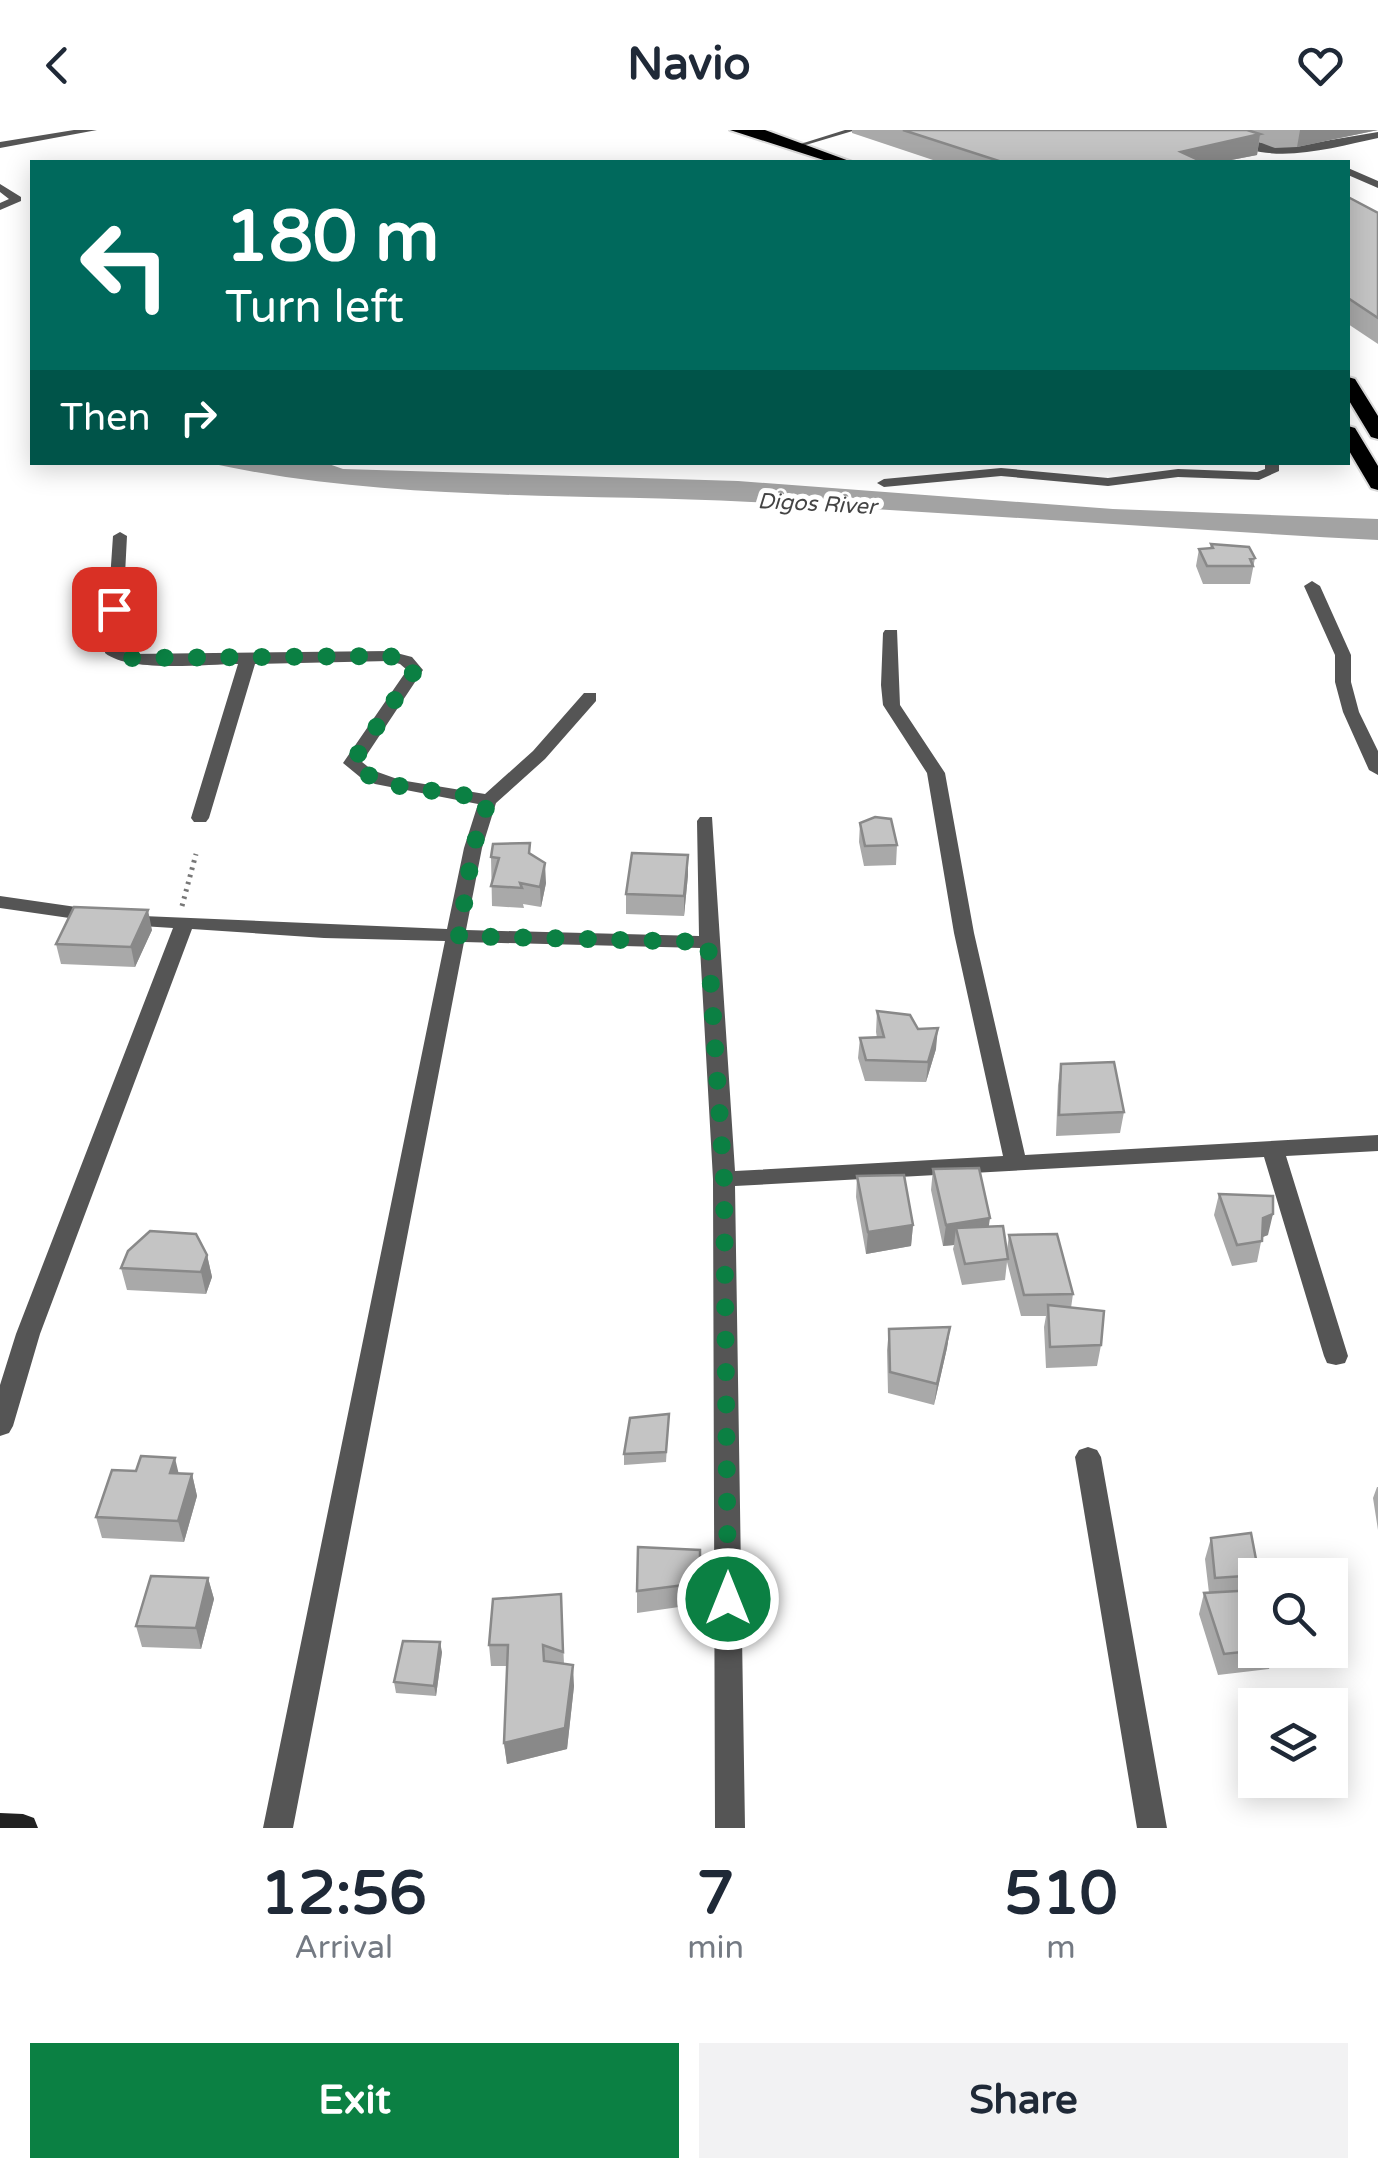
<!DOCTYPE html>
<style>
body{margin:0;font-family:"Varela Round",sans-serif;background:#f2f2f3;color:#1f2937;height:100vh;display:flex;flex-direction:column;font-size:38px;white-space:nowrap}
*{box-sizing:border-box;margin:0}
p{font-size:32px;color:#747a83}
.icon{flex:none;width:55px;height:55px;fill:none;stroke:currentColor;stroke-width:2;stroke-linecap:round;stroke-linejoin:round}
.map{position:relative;height:1698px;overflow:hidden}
.side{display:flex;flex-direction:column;background:#fff;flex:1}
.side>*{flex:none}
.banner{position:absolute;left:30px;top:30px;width:1320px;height:305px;border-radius:0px;box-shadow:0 5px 25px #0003;background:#00695c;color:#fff;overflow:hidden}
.tools{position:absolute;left:1238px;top:1428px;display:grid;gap:20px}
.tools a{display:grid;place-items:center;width:110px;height:110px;border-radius:0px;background:#fff;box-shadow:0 5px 25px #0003;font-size:50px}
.pin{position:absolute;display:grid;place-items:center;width:85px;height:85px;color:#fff;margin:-42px;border-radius:20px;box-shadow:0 5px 15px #0006}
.me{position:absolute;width:110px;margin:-55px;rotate:0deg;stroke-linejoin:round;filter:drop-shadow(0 0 8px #0008)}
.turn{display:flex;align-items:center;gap:35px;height:210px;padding:0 30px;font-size:45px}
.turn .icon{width:130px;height:130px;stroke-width:2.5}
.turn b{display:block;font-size:70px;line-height:85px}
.then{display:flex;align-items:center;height:95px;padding:0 30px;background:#0003;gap:20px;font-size:38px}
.eta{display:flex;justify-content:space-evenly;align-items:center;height:170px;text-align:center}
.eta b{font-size:60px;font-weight:700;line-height:70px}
.button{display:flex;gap:20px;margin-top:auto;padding:20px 30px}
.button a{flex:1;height:115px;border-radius:0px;background:#0b8043;color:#fff;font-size:40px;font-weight:700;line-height:115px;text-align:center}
.button a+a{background:#f2f2f3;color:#1f2937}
header{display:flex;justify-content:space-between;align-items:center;height:130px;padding:0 30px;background:#fff;font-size:45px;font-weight:700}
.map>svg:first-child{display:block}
</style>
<header><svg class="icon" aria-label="back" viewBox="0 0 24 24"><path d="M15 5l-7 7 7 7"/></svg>Navio<svg class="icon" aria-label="heart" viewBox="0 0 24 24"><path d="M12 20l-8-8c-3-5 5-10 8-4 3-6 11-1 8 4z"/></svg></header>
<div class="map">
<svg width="1378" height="1698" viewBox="0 0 1378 1698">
<rect width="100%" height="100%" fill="#fff"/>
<path fill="#a3a3a3" d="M 326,333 L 343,339 L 738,351 L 1113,379 L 1378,389 L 1378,410 C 1169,399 960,383 751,372 C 571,363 387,372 209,333 Z"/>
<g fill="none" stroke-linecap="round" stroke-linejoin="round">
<g stroke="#dbdbdb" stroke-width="4">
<path id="highway" d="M 730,0 L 765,0 L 852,32 L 830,32 Z
M 1348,247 L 1355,249 L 1378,286 L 1378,309 L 1371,307 L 1348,269 Z
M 1348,296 L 1355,298 L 1378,336 L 1378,360 L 1371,358 L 1348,319 Z"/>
</g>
<path stroke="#777" stroke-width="5" stroke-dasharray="2.5 5" stroke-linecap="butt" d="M 182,776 L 196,724"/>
<path fill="#555" fill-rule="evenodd" d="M 845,0 L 856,0 L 799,17 L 794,16 Z"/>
<path fill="#555" fill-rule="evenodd" d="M 74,0 L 97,0 L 0,18 L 0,12 Z
M 1378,2 L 1378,8 C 1331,18 1273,36 1228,11 L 1233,8 L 1289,17 Z
M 1348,38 L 1378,51 L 1378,58 L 1348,45 Z
M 0,54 L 21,67 L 21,71 L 0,80 L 0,73 L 9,69 L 0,62 Z
M 1265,332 L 1279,332 L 1279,341 L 1259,350 L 1178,347 L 1108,356 L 1001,346 L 884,357 L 877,353 L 884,349 L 1001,338 L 1108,348 L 1178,339 L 1257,342 L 1265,339 Z
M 120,402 L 127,406 L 121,521 L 131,524 L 389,521 L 412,527 L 423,540 L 362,632 L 372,640 L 400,650 L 485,664 L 533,621 L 584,563 L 596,563 L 596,571 L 545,629 L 496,673 L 482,718 L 466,800 L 699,806 L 697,691 L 700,687 L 712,687 L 735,1041 L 1003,1026 L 954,803 L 927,643 L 883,575 L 881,555 L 883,503 L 885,500 L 897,500 L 900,575 L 945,643 L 974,803 L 1025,1025 L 1378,1005 L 1378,1021 L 1286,1026 L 1348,1226 L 1345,1233 L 1336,1235 L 1327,1233 L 1324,1226 L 1264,1027 L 735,1056 L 745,1698 L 715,1698 L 713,1049 L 700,818 L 464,812 L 293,1698 L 263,1698 L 445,811 L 324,808 L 192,799 L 40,1204 L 13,1296 L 9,1303 L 0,1306 L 0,1255 L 16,1204 L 173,798 L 126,795 L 116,789 L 119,785 L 447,799 L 464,718 L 478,674 L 375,654 L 360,647 L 343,633 L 407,540 L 400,534 L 389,531 L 255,534 L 209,688 L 206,692 L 194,692 L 191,688 L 238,534 C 205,534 130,543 105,523 L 113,406 Z
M 1312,451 L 1320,456 L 1351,525 L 1351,552 L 1359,582 L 1378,621 L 1378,645 L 1369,640 L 1343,582 L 1335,552 L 1335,525 L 1304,456 Z
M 0,766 L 97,780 L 107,786 L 97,792 L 0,778 Z
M 1088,1317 L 1097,1320 L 1101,1327 L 1167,1698 L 1137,1698 L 1075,1327 L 1079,1320 Z"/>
<path fill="#222" fill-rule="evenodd" d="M 0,1683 L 23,1684 L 34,1688 L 38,1698 L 0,1698 Z"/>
<use href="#highway" fill="#000" fill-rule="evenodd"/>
</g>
<path fill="#a9a9a9" d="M 852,0 L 1378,0 L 1297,17 L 1275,18 L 1259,12 L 1257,25 L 1221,32 L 939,32 L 852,3 Z
M 1348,68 L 1378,83 L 1378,214 L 1348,194 Z
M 1211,414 L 1255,428 L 1250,454 L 1203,454 L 1196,436 L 1199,419 L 1210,418 Z
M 860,693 L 897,715 L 896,735 L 864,736 L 859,712 Z
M 530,724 L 546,753 L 541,777 L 523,774 L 524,778 L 492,776 L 491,727 Z
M 688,745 L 684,786 L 626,784 L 626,764 Z
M 152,800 L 135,837 L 61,834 L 56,814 Z
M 877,881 L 918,899 L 936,919 L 926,952 L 865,951 L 858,928 L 860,908 L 877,908 L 876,902 Z
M 1061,934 L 1124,982 L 1120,1003 L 1056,1006 L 1058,955 Z
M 933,1039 L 989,1097 L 1007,1120 L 1009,1105 L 1073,1164 L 1071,1178 L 1101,1215 L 1097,1236 L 1046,1238 L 1044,1197 L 1046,1186 L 1021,1186 L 1007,1132 L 1005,1150 L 962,1155 L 953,1119 L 954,1115 L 943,1116 L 931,1060 Z
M 857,1046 L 913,1095 L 911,1116 L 866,1124 L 856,1067 Z
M 1219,1064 L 1268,1105 L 1262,1107 L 1257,1132 L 1232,1136 L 1214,1085 Z
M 207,1125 L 212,1147 L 206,1164 L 127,1160 L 121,1138 Z
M 950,1197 L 947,1218 L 934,1275 L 888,1263 L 887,1220 L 889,1199 Z
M 669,1284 L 666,1332 L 624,1335 L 624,1324 Z
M 179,1344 L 192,1344 L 197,1366 L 184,1412 L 102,1408 L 96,1387 Z
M 1377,1357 L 1378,1357 L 1378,1400 L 1373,1368 Z
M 1211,1408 L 1255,1445 L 1255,1520 L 1275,1520 L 1269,1539 L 1218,1545 L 1199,1484 L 1204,1463 L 1209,1463 L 1205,1429 Z
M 700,1420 L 700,1474 L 637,1483 L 637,1461 Z
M 208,1448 L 214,1469 L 201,1519 L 142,1517 L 136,1496 Z
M 561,1464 L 564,1534 L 574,1556 L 567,1619 L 507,1634 L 504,1613 L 508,1536 L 491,1536 L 489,1515 Z
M 442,1522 L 436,1566 L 396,1563 L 394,1552 Z"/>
<path fill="#898989" d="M 1300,0 L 1378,0 L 1297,17 Z
M 1260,4 L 1257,25 L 1221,32 L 1180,32 L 1181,22 Z
M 688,725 L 688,745 L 684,786 L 684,766 Z
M 545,733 L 546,753 L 541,777 L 540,757 Z
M 148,780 L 152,800 L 135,837 L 131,817 Z
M 938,898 L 936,919 L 926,952 L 928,932 Z
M 1273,1084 L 1268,1105 L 1258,1109 L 1263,1088 Z
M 990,1088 L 987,1109 L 956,1098 L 954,1115 L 943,1116 L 946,1095 Z
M 913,1095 L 911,1116 L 866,1124 L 868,1102 Z
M 207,1125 L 212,1147 L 206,1164 L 201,1142 Z
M 950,1197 L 947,1218 L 934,1275 L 937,1254 Z
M 175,1328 L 180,1349 L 170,1343 Z
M 192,1344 L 197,1366 L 184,1412 L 178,1391 Z
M 208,1448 L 214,1469 L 201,1519 L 196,1498 Z
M 440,1512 L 442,1522 L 436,1566 L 434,1556 Z
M 573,1535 L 574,1556 L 567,1619 L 507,1634 L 504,1613 Z"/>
<path fill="#c4c4c4" stroke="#898989" stroke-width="2.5" d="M 903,0 L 1247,0 L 1260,4 L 1181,22 L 1203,32 L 1002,32 Z
M 1348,67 L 1378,83 L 1378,188 L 1348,168 Z
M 1211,414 L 1249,417 L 1255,428 L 1250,429 L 1253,436 L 1207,436 L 1199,419 L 1213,418 Z
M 875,687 L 891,689 L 897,715 L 865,716 L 860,693 Z
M 530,713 L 529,723 L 545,733 L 540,757 L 520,753 L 522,758 L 491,756 L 499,728 L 491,727 L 493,714 Z
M 632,723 L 688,725 L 684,766 L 626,764 Z
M 74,777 L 148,780 L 131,817 L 56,814 Z
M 877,881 L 910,885 L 918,899 L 938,898 L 928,932 L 866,930 L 860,908 L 884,907 Z
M 1114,932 L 1124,982 L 1059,985 L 1061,934 Z
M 979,1038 L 990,1088 L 946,1095 L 933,1039 Z
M 904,1045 L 913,1095 L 868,1102 L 857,1046 Z
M 1219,1064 L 1273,1066 L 1273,1084 L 1263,1088 L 1262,1111 L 1237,1115 Z
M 1003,1096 L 1008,1129 L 965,1134 L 956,1098 Z
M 150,1101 L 196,1104 L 207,1125 L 201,1142 L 121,1138 L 128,1121 Z
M 1057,1104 L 1073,1164 L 1024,1165 L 1009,1105 Z
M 1048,1175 L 1104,1181 L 1101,1215 L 1050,1217 Z
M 950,1197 L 937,1254 L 890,1242 L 889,1199 Z
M 669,1284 L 666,1322 L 624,1324 L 630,1288 Z
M 141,1326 L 175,1328 L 170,1343 L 192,1344 L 178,1391 L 96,1387 L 112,1340 L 136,1341 Z
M 1251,1403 L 1259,1445 L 1215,1448 L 1211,1408 Z
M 638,1417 L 700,1420 L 700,1453 L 637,1461 Z
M 151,1446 L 208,1448 L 196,1498 L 136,1496 Z
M 1255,1460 L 1255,1520 L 1260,1520 L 1224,1524 L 1204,1463 Z
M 561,1464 L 563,1522 L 543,1515 L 544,1531 L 573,1535 L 565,1598 L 504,1613 L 508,1515 L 489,1515 L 493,1469 Z
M 403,1511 L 440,1512 L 434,1556 L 394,1552 Z"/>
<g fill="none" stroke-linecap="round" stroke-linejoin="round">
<path stroke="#0b8043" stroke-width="18" stroke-dasharray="0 32.4" d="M 114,479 L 113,523 L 120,528 L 389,526 L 406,530 L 415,540 L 352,633 C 387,667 445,655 488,672 L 473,718 L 459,806 L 708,812 L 724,1049 L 728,1469"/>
</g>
<g text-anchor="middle" stroke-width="10" stroke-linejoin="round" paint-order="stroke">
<g font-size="22" font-style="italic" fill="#444" stroke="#fff">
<text transform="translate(817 373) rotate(3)" y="8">Digos River</text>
</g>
</g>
</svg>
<div class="tools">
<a><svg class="icon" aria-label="search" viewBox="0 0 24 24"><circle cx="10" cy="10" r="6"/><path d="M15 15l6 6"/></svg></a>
<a><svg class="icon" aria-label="layers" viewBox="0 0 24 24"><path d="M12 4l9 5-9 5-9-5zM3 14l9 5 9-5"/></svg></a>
</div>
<div class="pin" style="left:114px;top:479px;background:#d93025"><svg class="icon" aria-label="arrive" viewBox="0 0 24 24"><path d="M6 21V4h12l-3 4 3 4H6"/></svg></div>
<svg class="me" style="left:728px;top:1469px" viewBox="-20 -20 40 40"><circle r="17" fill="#0b8043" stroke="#fff" stroke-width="3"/><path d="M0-11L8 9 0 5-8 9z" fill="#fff"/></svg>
<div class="banner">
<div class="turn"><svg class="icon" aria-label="left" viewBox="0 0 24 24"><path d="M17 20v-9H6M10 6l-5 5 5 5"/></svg><div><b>180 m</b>Turn left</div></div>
<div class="then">Then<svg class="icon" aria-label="right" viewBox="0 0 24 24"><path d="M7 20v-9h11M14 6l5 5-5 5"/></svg></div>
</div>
</div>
<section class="side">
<div class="eta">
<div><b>12:56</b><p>Arrival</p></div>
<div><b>7</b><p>min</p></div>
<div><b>510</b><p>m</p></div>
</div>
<div class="button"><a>Exit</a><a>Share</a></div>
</section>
